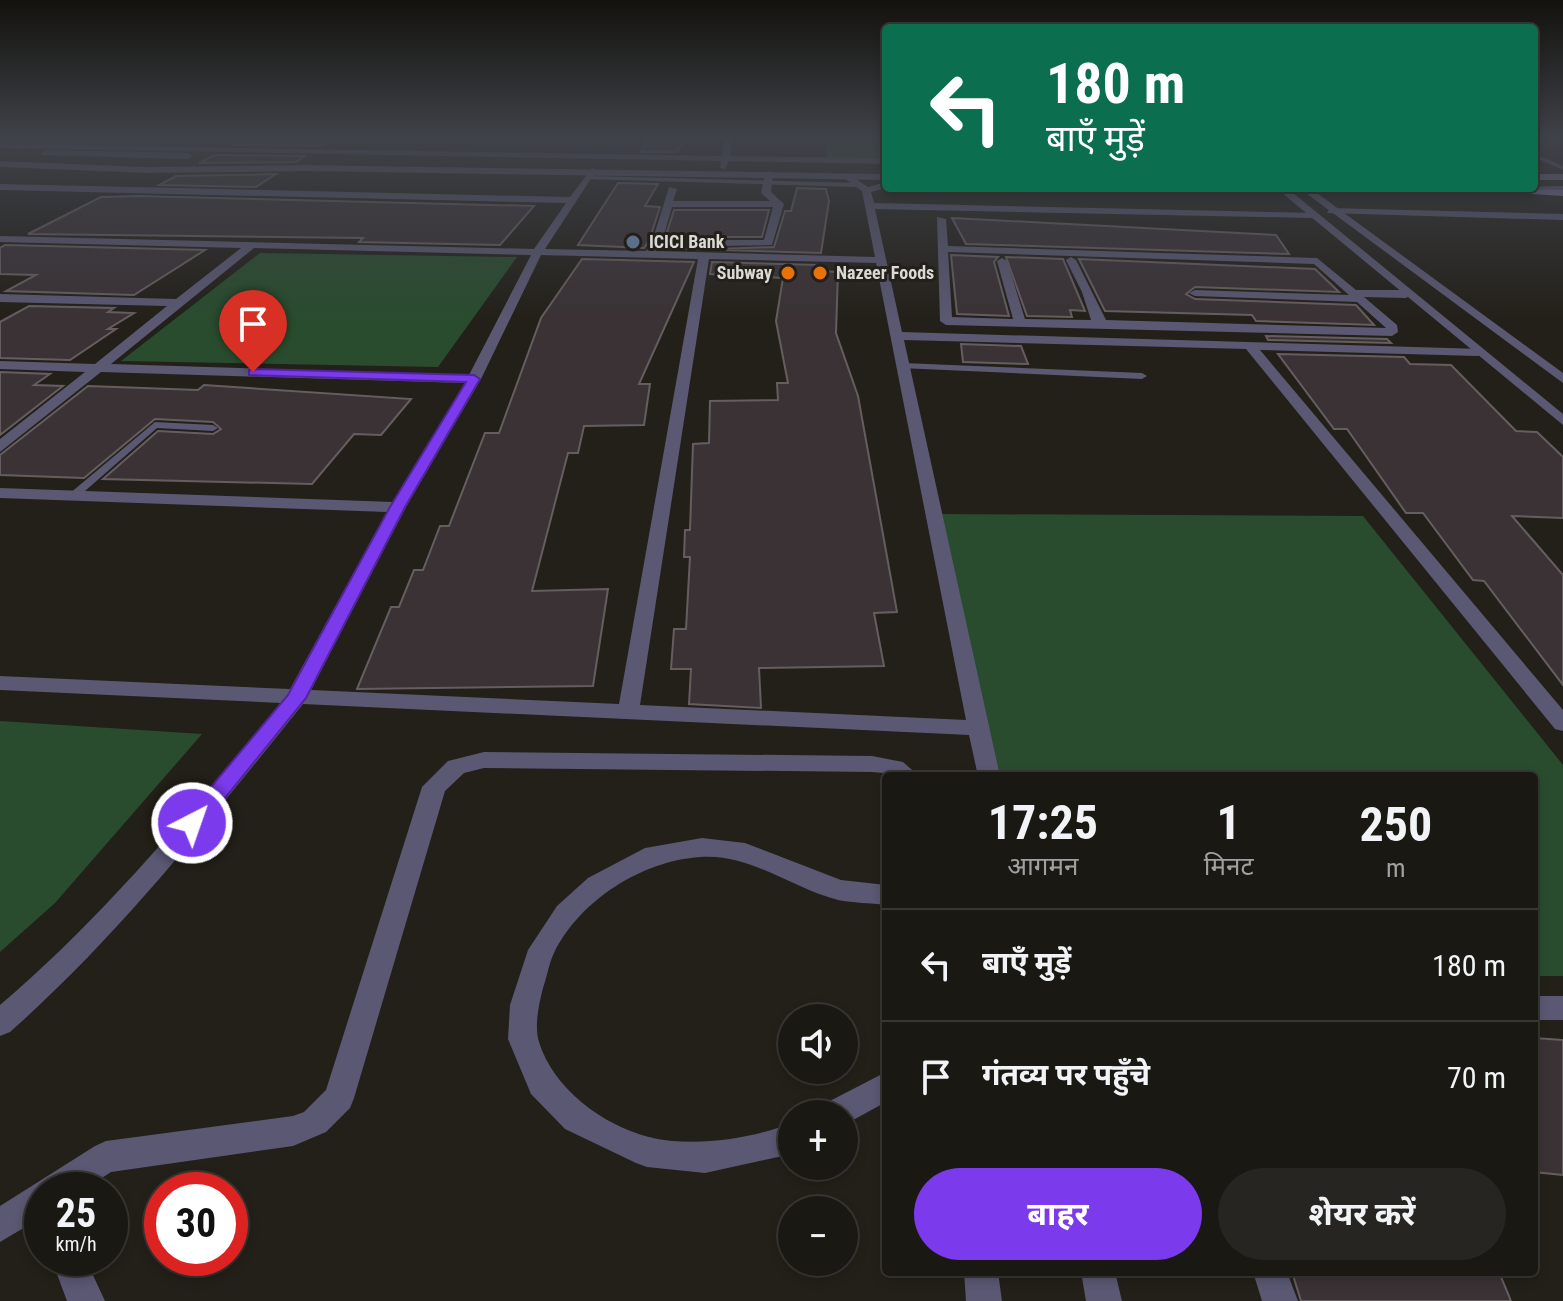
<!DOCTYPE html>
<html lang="hi">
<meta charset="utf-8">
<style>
body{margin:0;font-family:"Roboto Condensed","Noto Sans Devanagari",sans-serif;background:#272521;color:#f1f3f6;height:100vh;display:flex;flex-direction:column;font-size:30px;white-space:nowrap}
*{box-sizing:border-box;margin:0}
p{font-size:26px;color:#9fa0a0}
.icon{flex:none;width:44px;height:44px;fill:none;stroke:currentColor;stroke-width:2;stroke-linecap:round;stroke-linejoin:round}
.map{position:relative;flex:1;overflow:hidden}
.details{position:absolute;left:882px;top:772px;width:656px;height:504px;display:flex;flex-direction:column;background:#1a1813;border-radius:8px;box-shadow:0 4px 12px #0003,0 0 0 2px #383733}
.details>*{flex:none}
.banner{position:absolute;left:882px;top:24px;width:656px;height:168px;border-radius:8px;box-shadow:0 4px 12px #0003,0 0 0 2px #383733;background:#0b6e4f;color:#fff;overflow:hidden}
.controls{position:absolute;left:778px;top:1004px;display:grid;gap:16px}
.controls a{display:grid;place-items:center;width:80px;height:80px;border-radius:50%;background:#1a1813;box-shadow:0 4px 12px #0003,0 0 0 2px #383733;font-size:40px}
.speed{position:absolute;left:24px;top:1172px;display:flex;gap:16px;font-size:40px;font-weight:700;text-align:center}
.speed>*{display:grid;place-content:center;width:104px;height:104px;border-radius:50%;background:#1a1813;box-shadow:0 4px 12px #0003,0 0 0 2px #383733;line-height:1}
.speed small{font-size:20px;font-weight:400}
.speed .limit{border:12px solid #d22;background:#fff;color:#111}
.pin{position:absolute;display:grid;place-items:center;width:68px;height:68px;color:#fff;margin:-82px -34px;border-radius:50% 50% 50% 0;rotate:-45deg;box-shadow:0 0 8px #0007}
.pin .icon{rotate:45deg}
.me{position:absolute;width:88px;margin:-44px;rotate:41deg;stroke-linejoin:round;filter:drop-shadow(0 0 6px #0008)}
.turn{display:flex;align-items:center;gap:28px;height:168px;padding:0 32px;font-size:36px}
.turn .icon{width:104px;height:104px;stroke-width:2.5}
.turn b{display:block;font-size:56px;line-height:68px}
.eta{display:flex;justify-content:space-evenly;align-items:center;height:136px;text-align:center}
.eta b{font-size:48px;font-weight:700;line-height:56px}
.action{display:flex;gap:16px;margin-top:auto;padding:16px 32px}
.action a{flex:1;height:92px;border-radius:48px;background:#7c3aed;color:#fff;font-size:32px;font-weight:700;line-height:92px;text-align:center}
.action a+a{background:#272521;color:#f1f3f6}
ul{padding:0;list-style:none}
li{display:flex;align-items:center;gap:24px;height:112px;padding:0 32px;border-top:2px solid #383733}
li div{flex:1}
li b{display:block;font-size:30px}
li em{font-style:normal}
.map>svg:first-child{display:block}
</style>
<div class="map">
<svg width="1563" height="1301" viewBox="0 0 1563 1301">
<rect width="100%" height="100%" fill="#232019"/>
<path fill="#294c2e" d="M 823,138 L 886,138 L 886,163 L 828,162 Z
M 260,253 L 517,257 L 438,367 L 121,361 Z
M 936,514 L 1363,516 L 1563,765 L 1563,976 L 1534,976 L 1534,776 L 990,776 Z
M 0,721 L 202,734 L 55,903 L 0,952 Z"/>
<path fill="#3a3235" stroke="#665d60" stroke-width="2" d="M 246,138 L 335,138 L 321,146 L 233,145 Z
M 650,138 L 686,138 L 677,152 L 640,152 Z
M 215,155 L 305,156 L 296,162 L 199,163 Z
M 276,174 L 256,187 L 159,185 L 176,176 Z
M 618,183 L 658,184 L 645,206 L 660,207 L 649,241 L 644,248 L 578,245 Z
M 797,188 L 826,189 L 829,201 L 821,253 L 662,248 L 674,210 L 769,210 L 762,237 L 717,237 L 709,244 L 717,249 L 774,247 L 785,211 L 791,211 Z
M 101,197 L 138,196 L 534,206 L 500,245 L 359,242 L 363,238 L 28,234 Z
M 952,218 L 1276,235 L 1289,254 L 966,244 Z
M 5,245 L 205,250 L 134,295 L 6,291 L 36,275 L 0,274 L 0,248 Z
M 951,255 L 998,257 L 994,262 L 1009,316 L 957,314 Z
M 1006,257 L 1063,259 L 1085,311 L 1070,310 L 1072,317 L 1027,316 Z
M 582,259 L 694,262 L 639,384 L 650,384 L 644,425 L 584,426 L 578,453 L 568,453 L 532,591 L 608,589 L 593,686 L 357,689 L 391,607 L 399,607 L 414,570 L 423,570 L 440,526 L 449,526 L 485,433 L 499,433 L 541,318 Z
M 1079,259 L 1315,269 L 1339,292 L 1195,287 L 1186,294 L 1195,299 L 1356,305 L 1374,325 L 1256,321 L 1252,315 L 1105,311 Z
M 712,262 L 819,265 L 818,271 L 838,272 L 836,333 L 858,396 L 897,612 L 874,613 L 884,666 L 759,668 L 761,708 L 689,704 L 691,669 L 671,669 L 674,629 L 686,629 L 690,557 L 684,557 L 685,530 L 690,530 L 693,444 L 709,443 L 710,401 L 778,400 L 777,383 L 788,383 L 776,321 L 783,278 L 710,274 Z
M 29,306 L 114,308 L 108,312 L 134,313 L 108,329 L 116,329 L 70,360 L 0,358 L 0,322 Z
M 1266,336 L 1387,339 L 1391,343 L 1268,340 Z
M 961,344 L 1021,346 L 1028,364 L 963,362 Z
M 1278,354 L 1404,357 L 1410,364 L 1451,365 L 1516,431 L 1537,432 L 1563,457 L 1563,518 L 1512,516 L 1563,575 L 1563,685 L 1484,581 L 1473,580 L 1423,513 L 1406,513 L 1347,429 L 1334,429 Z
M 0,372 L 50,374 L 34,385 L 63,386 L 0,435 Z
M 204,385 L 411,399 L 381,435 L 354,434 L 312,484 L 103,479 L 158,431 L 213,434 L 221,429 L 213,422 L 155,419 L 84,478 L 0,475 L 0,455 L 88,386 L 198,390 Z
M 1534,1038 L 1563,1040 L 1563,1175 L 1534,1172 Z
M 1292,1272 L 1499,1272 L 1511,1301 L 1301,1301 Z"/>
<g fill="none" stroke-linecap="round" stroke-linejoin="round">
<path fill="#5a5872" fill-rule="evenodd" d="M 1534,153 L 1563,166 L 1563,170 L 1534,157 Z
M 587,176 L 859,183 L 862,185 L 859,187 L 585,179 Z
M 903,363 L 1142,373 L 1147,376 L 1142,379 L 900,368 L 898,366 Z
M 155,422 L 213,425 L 218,428 L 213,431 L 157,428 L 77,498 L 69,498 L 69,494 Z"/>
<path fill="#5a5872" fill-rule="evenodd" d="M 725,138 L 733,138 L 730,156 L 886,158 L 886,164 L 729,161 L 724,170 L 720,167 L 721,161 L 0,148 L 0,144 L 722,156 Z
M 592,168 L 596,171 L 545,249 L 646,251 L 652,242 L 669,187 L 677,189 L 673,201 L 770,201 L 761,193 L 765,174 L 769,171 L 773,174 L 771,192 L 784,204 L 772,245 L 717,246 L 712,243 L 717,240 L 764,240 L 773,207 L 672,207 L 662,242 L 656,251 L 875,257 L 862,191 L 844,178 L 847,173 L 868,187 L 886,182 L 886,188 L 871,192 L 874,203 L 1316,213 L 1313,218 L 875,209 L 902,332 L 1482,349 L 1482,355 L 1477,356 L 1260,350 L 1563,710 L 1563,731 L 1555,729 L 1246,349 L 904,340 L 1000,776 L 978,776 L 969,735 L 303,704 C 211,818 120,935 10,1032 L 0,1036 L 0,1005 C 104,917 193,808 281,703 L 0,690 L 0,676 L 290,689 L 387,512 L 0,498 L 0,488 L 393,502 L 465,383 L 101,372 L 0,452 L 0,439 L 85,372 L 0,369 L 0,361 L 95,364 L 167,306 L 0,302 L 0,294 L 176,299 L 241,248 L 0,242 L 0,236 L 534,249 L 566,203 L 0,190 L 0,184 L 570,197 ZM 254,248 L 531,255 L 469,375 L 111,364 ZM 541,255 L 698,259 L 619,704 L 311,690 L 406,507 L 481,379 ZM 709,259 L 876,263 L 966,720 L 640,705 Z
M 1330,208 L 1563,214 L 1563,220 L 1327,213 Z
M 937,217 L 946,219 L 948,246 L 1317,258 L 1356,290 L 1406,290 L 1412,294 L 1406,298 L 1364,297 L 1397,325 L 1398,332 L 1392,336 L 946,325 L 940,321 ZM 948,252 L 1314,264 L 1349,295 L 1195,290 L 1189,293 L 1195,296 L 1357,302 L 1386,328 L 1106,320 L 1076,260 L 1071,257 L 1066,260 L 1082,292 L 1091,320 L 1025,319 L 1007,261 L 1002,258 L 997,261 L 1013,319 L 952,317 Z
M 484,752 L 872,756 L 903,762 L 919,776 L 872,772 L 484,768 L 464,773 L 445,791 L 354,1098 L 350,1108 L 326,1132 L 293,1146 L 111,1172 L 83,1190 L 42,1190 L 42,1217 L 0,1242 L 0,1206 L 95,1146 L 106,1141 L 293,1116 L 304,1112 L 326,1090 L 422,787 L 448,761 Z
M 702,838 L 745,843 L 841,880 L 886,885 L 886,905 C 870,903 853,903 838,900 C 791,888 750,853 700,857 C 642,861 580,900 554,953 C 549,963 547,977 543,988 C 539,1004 534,1025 539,1042 C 553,1088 602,1125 649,1137 C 692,1148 751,1139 792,1123 L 792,1154 L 705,1173 L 647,1167 L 636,1163 L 565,1129 L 531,1094 L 508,1039 L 510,1005 L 528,950 L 557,906 L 588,878 L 645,848 Z
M 1534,996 L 1563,996 L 1563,1020 L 1534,1020 Z
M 886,1072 L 886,1102 L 844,1125 L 844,1114 L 820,1114 L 824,1104 Z
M 51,1258 L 85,1258 L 105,1301 L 67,1301 Z
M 964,1272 L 998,1272 L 1002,1301 L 966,1301 Z
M 1081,1272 L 1115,1272 L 1122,1301 L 1086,1301 Z
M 1253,1272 L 1287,1272 L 1298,1301 L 1262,1301 Z"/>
<path fill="#5a5872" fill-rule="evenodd" d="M 44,150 L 188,153 L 192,156 L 188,159 L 41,155 Z
M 0,161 L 147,167 L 306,165 L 886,174 L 886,180 L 306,171 L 147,173 L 0,167 Z
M 1563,186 L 1563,192 L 1471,191 L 1466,188 Z
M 1276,188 L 1287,188 L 1563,414 L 1563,425 Z
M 1299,188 L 1310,188 L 1563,373 L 1563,383 Z"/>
<path fill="#7a77a1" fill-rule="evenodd" d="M 1534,174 L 1563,174 L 1563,180 L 1534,180 Z
M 1477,188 L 1563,190 L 1563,196 L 1482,191 Z"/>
</g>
<linearGradient id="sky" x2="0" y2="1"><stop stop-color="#13120e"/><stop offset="0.43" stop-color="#3f4249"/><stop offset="1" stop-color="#3f4249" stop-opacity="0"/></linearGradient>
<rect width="1563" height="320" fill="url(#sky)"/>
<path fill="#7c3aed" stroke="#51269a" stroke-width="2" d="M 253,369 L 474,375 L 480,379 L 405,507 L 306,698 L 200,829 L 192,831 L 181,823 L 185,818 L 288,695 L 390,507 L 466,382 L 249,375 L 249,370 Z"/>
<circle fill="#5c6f8a" stroke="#232019" stroke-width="3" cx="633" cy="242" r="8"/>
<g fill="#e8710a" stroke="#232019" stroke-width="3">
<circle cx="788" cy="273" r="8"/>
<circle cx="820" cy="273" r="8"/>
</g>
<g text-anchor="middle" stroke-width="6" stroke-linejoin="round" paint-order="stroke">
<g font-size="18" font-weight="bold" fill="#dbd9d5" stroke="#232019" text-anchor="start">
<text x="649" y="248">ICICI Bank</text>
<text x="772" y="279" text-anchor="end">Subway</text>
<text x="836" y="279">Nazeer Foods</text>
</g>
</g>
</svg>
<div class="controls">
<a><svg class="icon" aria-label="sound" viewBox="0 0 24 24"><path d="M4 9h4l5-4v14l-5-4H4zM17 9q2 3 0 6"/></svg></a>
<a>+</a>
<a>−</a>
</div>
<div class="speed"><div>25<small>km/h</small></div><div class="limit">30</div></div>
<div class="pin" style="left:253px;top:372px;background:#d93025"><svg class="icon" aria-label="arrive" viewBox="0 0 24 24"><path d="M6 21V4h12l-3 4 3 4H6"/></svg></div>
<svg class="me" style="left:192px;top:823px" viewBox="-20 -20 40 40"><circle r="17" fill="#7c3aed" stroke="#fff" stroke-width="3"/><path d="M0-11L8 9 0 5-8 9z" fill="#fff"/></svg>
<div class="banner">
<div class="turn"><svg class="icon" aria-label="left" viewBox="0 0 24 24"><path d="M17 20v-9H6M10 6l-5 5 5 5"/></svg><div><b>180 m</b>बाएँ मुड़ें</div></div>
</div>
<section class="details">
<div class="eta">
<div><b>17:25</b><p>आगमन</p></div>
<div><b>1</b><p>मिनट</p></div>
<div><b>250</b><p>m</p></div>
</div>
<ul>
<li><svg class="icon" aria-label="left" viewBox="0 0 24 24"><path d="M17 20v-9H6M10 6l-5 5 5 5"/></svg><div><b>बाएँ मुड़ें</b></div><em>180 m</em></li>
<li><svg class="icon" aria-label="arrive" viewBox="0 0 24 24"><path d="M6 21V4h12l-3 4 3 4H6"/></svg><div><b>गंतव्य पर पहुँचे</b></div><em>70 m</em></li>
</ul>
<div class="action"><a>बाहर</a><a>शेयर करें</a></div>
</section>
</div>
